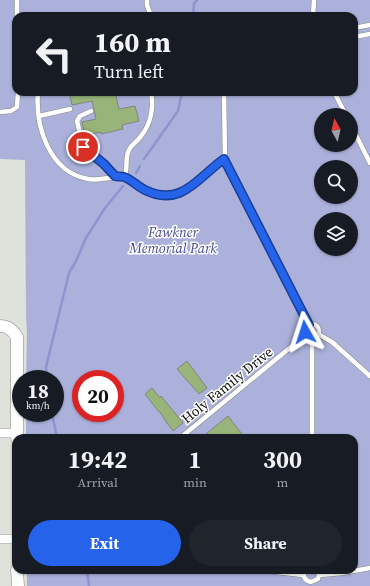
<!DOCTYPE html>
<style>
body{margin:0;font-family:"Source Serif 4",serif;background:#20242c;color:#f1f3f6;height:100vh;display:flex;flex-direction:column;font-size:15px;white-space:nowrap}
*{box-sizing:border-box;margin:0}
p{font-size:13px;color:#9ea1a6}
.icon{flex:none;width:22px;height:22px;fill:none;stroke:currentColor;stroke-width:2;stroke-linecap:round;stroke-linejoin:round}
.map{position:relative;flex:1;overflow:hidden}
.drawer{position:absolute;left:12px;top:434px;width:346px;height:140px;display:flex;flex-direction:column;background:#171b24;border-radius:12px;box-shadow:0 1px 3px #0004}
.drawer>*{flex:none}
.hud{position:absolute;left:12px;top:12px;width:346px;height:84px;border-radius:12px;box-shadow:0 1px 3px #0004;background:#171b24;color:#f1f3f6;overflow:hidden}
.needle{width:26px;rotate:352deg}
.tools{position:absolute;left:314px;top:108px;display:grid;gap:8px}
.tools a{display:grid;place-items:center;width:44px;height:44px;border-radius:50%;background:#171b24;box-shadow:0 1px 3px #0004;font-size:20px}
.speed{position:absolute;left:12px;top:370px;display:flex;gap:8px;font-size:20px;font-weight:700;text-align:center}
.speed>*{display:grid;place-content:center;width:52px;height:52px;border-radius:50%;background:#171b24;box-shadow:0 1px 3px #0004;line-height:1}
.speed small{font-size:10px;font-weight:400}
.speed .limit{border:6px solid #d22;background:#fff;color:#111}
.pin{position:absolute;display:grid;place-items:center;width:34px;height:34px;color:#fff;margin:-17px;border:2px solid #fff;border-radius:50%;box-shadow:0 1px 4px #0007}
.me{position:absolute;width:44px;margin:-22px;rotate:354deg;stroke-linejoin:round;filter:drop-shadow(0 0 3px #0008)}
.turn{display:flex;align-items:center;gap:14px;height:84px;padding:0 16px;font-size:18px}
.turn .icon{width:52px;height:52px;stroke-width:2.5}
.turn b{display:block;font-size:28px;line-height:34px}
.eta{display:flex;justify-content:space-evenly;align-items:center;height:68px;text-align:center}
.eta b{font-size:24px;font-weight:700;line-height:28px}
.primary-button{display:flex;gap:8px;margin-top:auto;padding:8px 16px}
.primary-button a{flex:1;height:46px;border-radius:24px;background:#2563eb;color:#fff;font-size:16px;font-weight:700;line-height:46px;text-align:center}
.primary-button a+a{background:#20242c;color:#f1f3f6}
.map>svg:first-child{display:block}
</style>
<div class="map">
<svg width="370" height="586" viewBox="0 0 370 586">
<rect width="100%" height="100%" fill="#dee2da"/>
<path fill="#abb1db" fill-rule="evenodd" d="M 0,0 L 370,0 L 370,586 L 27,586 L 27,570 L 354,570 L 354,438 L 26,438 L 26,413 L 55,413 L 55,379 L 26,379 L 27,334 L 26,316 L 25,160 L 0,159 ZM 16,16 L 354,16 L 354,92 L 16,92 ZM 321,115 L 351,115 L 351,145 L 321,145 ZM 321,167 L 351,167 L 351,197 L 321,197 ZM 321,219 L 351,219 L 351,249 L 321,249 ZM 81,379 L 115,379 L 115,413 L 81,413 Z"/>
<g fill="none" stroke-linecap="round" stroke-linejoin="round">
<path stroke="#8d94cf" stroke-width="2.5" d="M 193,16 L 194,4 L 197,0
M 144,159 L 178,111 L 182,92
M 136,173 L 140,166
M 47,379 L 46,367 L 69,273 L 76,261 L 86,238 L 105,208 L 123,186
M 52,413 L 57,438
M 87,570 L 89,586"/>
</g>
<path fill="#98b479" stroke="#81857d" d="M 69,92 L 115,92 L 119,109 L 135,106 L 139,121 L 122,125 L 123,129 L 101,134 L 101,132 L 85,135 L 82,122 L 96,119 L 92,101 L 72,105 Z
M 187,361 L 207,388 L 199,394 L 177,369 Z
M 152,388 L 160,398 L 161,396 L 183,423 L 173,431 L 167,423 L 160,412 L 159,412 L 145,394 Z
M 228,416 L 245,438 L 201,438 Z"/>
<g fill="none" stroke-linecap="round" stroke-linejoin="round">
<g stroke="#868a82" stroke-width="5.5">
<path id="lane" d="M 147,0 L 147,5 L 151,16
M 17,16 L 17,0
M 313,16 L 314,0
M 354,28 L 370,25
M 354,37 L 370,34
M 38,92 C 35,126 49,172 88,179 C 97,181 114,176 124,177
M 151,92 C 154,107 151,124 141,136 C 138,141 131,145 129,150 C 124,159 129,168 124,177 C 147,193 169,204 194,185 C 205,177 213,166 225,159
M 224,92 L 225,159 L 309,325
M 334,92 L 346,115
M 91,111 L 80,116 L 77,121 L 78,125 L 83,147 L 105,164 L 115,177
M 0,112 L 11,111 L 17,107 L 18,92
M 39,116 L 70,109
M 351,125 L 370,163
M305 331a7 7 0 1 1 14 0a7 7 0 1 1-14 0Z
M 318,334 L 332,342 L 370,376
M 180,438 L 297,342 L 305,332
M 312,438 L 312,337
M 260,570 L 303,575
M 305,570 C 302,576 305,581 311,582 L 318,579 L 319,575 L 318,570
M 319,575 L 342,573 L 370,568"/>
</g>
<g stroke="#868a82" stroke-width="10">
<path id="street" d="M 0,433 L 17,433
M 0,539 L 16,539"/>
</g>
<g stroke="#868a82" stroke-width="13">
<path id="secondary" d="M 0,326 C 8,326 13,330 17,337 L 17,438
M 17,570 L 18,586"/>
</g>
<use href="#lane" stroke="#fff" stroke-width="4.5"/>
<use href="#street" stroke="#fff" stroke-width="9"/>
<use href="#secondary" stroke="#fff" stroke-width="12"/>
</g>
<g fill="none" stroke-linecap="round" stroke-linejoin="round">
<g stroke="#184099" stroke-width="10">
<path id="route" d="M 83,147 L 104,164 L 115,176 C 117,177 121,176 124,177 C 131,179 138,187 145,190 C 182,208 198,177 224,159 L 309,325 L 306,328 L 305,332"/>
</g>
<use href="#route" stroke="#2563eb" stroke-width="7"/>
</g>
<g text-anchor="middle" stroke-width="3" stroke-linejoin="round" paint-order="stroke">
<g font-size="14" font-style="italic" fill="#494c95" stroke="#fff">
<text x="173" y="237">Fawkner<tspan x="173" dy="16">Memorial Park</tspan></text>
</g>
<g font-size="14" fill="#0e100d" stroke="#fff">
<text transform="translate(227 385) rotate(-39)" y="5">Holy Family Drive</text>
</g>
</g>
</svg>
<div class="tools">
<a><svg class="needle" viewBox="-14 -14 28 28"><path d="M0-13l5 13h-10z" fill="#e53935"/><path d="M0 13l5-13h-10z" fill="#9ea1a6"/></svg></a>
<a><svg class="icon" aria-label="search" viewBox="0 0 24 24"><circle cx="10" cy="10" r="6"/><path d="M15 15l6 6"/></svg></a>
<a><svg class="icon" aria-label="layers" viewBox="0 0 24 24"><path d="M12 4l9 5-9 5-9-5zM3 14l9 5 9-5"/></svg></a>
</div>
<div class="speed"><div>18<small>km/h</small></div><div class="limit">20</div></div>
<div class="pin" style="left:83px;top:147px;background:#d93025"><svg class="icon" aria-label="arrive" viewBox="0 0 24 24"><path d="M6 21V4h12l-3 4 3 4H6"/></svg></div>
<svg class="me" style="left:305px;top:332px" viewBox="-20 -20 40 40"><path d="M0-17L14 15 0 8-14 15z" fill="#2563eb" stroke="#fff" stroke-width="4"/></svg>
<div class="hud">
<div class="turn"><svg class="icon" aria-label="left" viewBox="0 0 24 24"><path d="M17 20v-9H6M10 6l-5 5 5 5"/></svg><div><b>160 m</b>Turn left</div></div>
</div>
<section class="drawer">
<div class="eta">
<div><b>19:42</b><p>Arrival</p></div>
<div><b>1</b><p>min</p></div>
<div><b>300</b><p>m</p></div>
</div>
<div class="primary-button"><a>Exit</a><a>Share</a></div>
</section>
</div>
